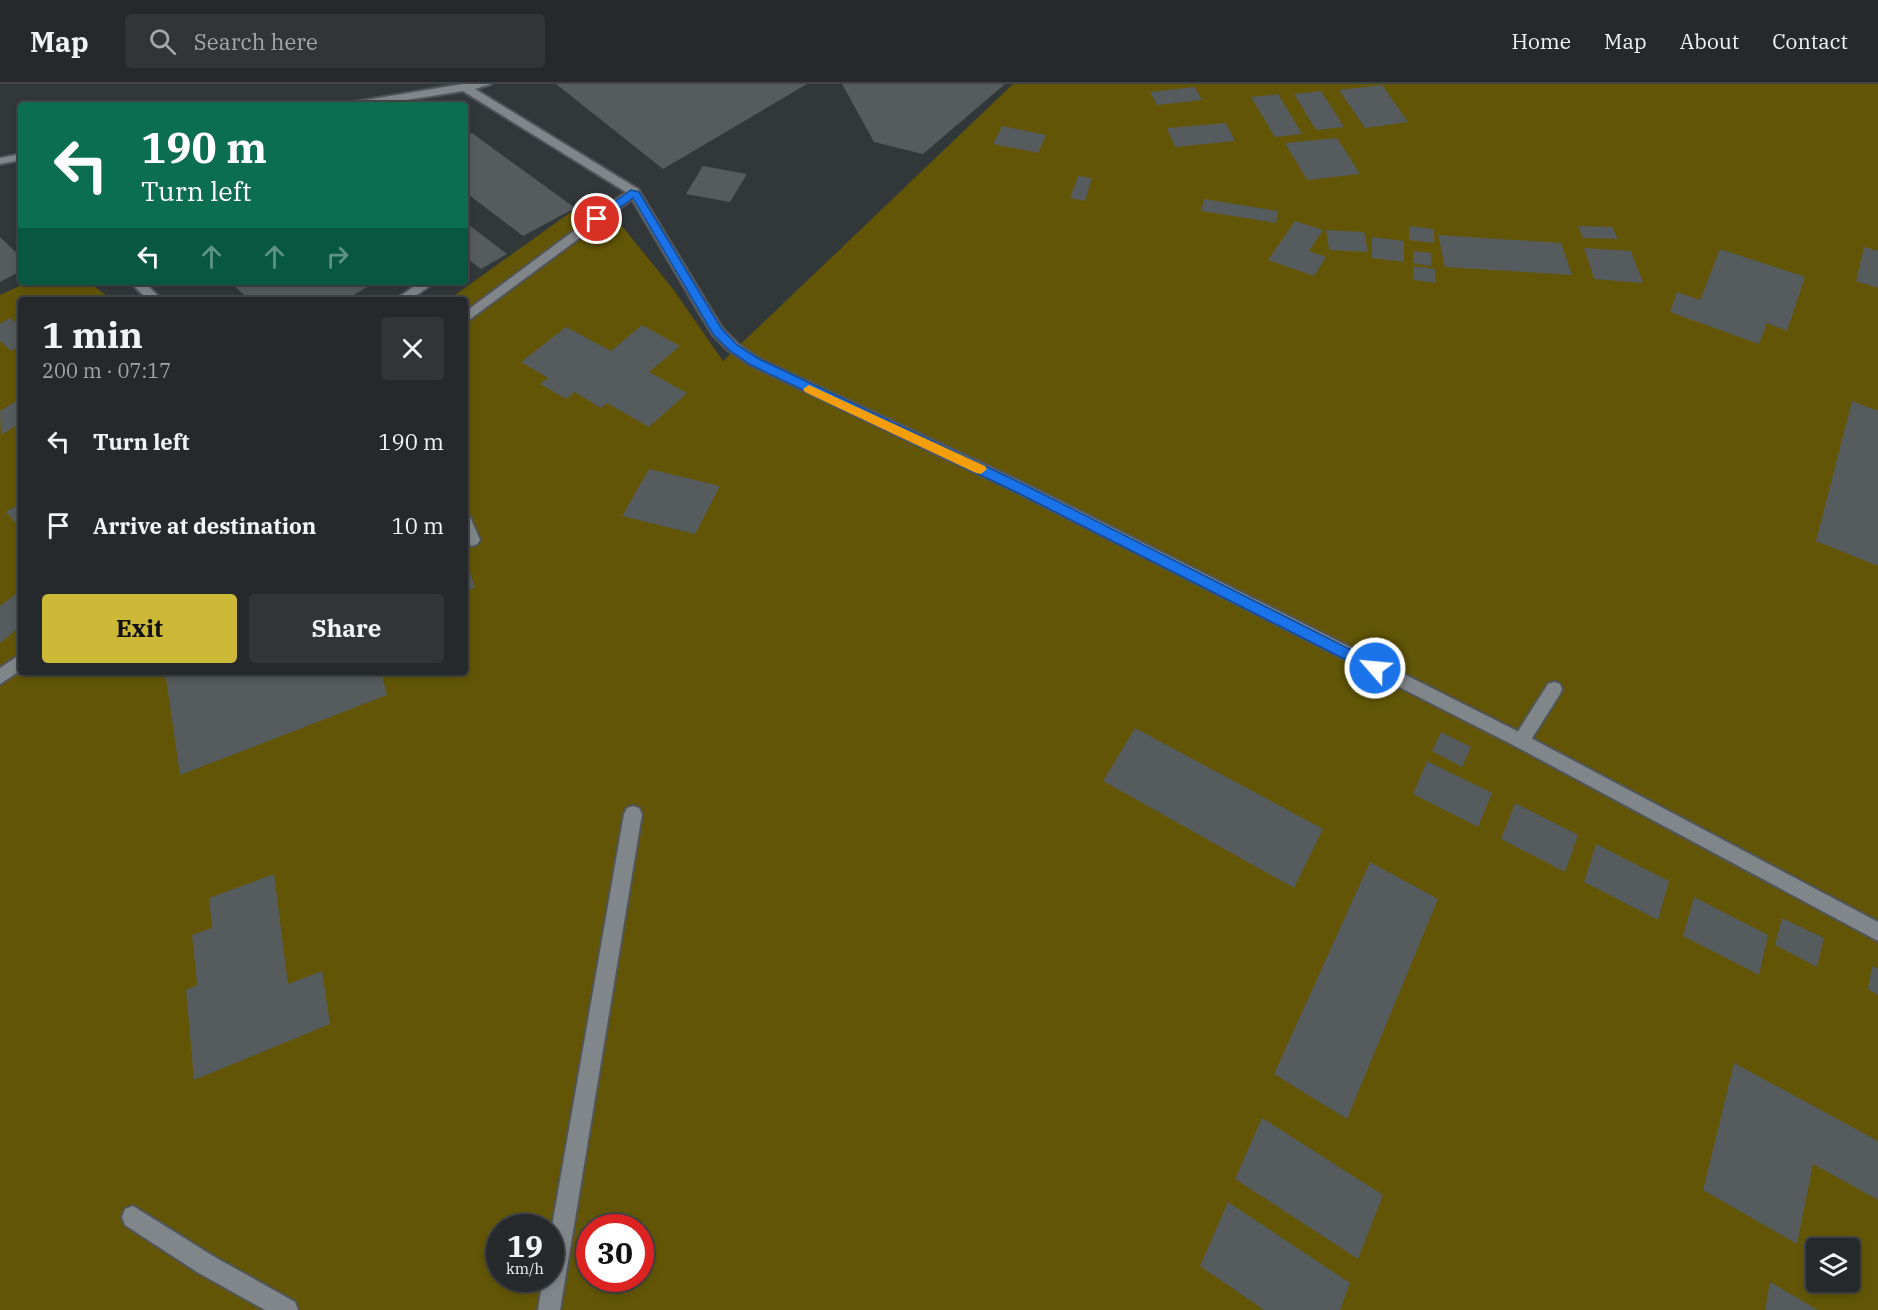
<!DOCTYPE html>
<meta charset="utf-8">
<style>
body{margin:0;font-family:"IBM Plex Serif",serif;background:#323538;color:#f1f3f6;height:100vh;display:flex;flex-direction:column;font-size:22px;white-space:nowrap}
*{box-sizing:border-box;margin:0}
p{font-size:20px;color:#a4a6a9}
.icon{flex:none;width:33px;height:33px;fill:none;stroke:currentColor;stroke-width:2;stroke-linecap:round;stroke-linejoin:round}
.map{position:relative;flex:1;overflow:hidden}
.panel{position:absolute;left:18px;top:213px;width:450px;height:378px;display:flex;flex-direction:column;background:#26292c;border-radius:6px;box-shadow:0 3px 9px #0003,0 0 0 2px #424548}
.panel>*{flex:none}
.top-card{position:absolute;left:18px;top:18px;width:450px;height:183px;border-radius:6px;box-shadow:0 3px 9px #0003,0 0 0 2px #424548;background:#0b6e4f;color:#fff;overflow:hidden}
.buttons{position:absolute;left:1806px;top:1154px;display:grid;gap:12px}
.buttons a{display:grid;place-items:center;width:54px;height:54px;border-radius:6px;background:#26292c;box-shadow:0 3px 9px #0003,0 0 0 2px #424548;font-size:30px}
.speed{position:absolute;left:486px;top:1130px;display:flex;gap:12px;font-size:30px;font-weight:700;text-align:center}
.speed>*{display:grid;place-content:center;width:78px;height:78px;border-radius:50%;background:#26292c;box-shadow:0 3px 9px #0003,0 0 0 2px #424548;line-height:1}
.speed small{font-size:15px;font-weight:400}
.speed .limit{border:9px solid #d22;background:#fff;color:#111}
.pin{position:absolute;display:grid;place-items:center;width:51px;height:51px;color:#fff;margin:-26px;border:3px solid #fff;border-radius:50%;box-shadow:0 2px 6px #0007}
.me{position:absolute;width:66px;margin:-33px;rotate:297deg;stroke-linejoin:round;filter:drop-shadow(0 0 4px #0008)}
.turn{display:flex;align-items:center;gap:21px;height:126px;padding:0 24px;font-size:27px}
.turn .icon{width:78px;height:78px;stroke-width:2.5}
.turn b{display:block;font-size:42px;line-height:51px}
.lanes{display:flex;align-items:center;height:57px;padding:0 24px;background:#0003;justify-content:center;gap:30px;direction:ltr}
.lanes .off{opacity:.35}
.round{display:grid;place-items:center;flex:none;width:63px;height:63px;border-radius:6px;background:#323538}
.headline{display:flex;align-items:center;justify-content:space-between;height:102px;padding:0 24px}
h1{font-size:36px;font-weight:700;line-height:45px}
.button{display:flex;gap:12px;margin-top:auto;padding:12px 24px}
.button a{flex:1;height:69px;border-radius:6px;background:#cdb938;color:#111;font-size:24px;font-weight:700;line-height:69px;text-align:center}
.button a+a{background:#323538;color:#f1f3f6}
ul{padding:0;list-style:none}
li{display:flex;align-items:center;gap:18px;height:84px;padding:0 24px}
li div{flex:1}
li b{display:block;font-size:22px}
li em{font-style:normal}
header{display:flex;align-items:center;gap:36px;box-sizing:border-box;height:84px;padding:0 30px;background:#26292c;border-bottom:2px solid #424548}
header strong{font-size:28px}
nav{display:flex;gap:33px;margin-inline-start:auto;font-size:21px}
.search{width:420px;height:54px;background:#323538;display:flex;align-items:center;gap:15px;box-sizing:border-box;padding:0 21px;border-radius:6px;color:#a4a6a9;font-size:22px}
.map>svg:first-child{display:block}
</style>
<header>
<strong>Map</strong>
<div class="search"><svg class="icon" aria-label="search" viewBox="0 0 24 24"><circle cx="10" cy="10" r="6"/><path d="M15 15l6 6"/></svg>Search here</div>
<nav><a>Home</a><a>Map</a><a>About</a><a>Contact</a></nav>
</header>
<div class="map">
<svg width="1878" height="1226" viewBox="0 0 1878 1226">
<rect width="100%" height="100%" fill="#32373a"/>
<path fill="#625606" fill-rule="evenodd" d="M 1013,0 L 1878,0 L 1878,1226 L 0,1226 L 0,211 L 28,198 L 88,198 L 113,216 L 21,216 L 21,588 L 465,588 L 465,216 L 448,216 L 596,110 L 673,205 L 723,277 ZM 500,1143 L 550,1143 L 550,1194 L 500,1194 ZM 590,1143 L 640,1143 L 640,1194 L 590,1194 ZM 1816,1164 L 1850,1164 L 1850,1197 L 1816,1197 Z"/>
<path fill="#565b5e" d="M 556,0 L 807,0 L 663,85 Z
M 842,0 L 1005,0 L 923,70 L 874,58 Z
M 1382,1 L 1408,38 L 1365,44 L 1339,6 Z
M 1195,3 L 1202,16 L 1157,21 L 1150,8 Z
M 1321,7 L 1344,43 L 1316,46 L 1294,10 Z
M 1278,10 L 1302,50 L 1275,53 L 1251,13 Z
M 1226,39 L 1235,57 L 1175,63 L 1167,44 Z
M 1002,42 L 1046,51 L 1038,69 L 993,60 Z
M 472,49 L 575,124 L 523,152 L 465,108 L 465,53 Z
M 1337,54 L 1360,90 L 1307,96 L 1285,59 Z
M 703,82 L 747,90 L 730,118 L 686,110 Z
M 1078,92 L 1092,94 L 1085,117 L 1070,114 Z
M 1204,115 L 1278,127 L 1276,139 L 1201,127 Z
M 1295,137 L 1323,146 L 1309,167 L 1326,173 L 1314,192 L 1268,176 Z
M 465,138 L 507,170 L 481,185 L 465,173 Z
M 1409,142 L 1434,145 L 1434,159 L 1409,156 Z
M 1578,142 L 1612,143 L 1618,155 L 1583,154 Z
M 1326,146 L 1364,148 L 1368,168 L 1329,166 Z
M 1438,151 L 1561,159 L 1572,191 L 1445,183 Z
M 0,153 L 21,173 L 21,187 L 0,198 Z
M 1372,153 L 1404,157 L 1404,178 L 1372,174 Z
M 1864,163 L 1878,167 L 1878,204 L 1856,197 Z
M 1584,164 L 1631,167 L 1643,199 L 1594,195 Z
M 1720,165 L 1805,193 L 1787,247 L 1767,239 L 1759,260 L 1670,228 L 1677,208 L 1700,216 Z
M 1413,167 L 1431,169 L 1431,182 L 1413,179 Z
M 1413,182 L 1435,185 L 1436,199 L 1413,196 Z
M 239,198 L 376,198 L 345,216 L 250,216 L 233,201 Z
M 10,234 L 21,243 L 21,261 L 11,267 L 0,257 L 0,240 Z
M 642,241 L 680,262 L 649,288 L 687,309 L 649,343 L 607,319 L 601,324 L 575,308 L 566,315 L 540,300 L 548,294 L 521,278 L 566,243 L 611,267 Z
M 21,314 L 21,339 L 1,351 L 0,327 Z
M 1852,317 L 1878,327 L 1878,482 L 1816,457 Z
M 649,385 L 720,402 L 695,450 L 622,432 Z
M 21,419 L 21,443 L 20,444 L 6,428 Z
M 465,473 L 475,504 L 465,507 Z
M 21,506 L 21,542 L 0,559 L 0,522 Z
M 165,588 L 381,588 L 387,611 L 180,691 Z
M 1135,644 L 1323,745 L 1294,804 L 1103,697 Z
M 1441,648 L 1471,663 L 1462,683 L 1432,667 Z
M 1427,677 L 1492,709 L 1478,743 L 1413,710 Z
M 1515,719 L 1578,751 L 1565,788 L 1501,755 Z
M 1596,760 L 1669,797 L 1658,836 L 1584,798 Z
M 1370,778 L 1438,815 L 1347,1035 L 1274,990 Z
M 274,790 L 288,900 L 322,887 L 330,940 L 194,996 L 186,906 L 197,901 L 192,851 L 212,844 L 209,814 Z
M 1694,813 L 1768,851 L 1759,891 L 1683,852 Z
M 1782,834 L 1824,854 L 1817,883 L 1775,861 Z
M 1872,882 L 1878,885 L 1878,911 L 1868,905 Z
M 1734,979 L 1878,1057 L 1878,1116 L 1813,1080 L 1797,1160 L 1703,1106 Z
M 1262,1034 L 1383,1111 L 1358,1175 L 1235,1095 Z
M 1228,1118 L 1350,1199 L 1340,1226 L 1264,1226 L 1200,1182 Z
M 1770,1198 L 1818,1226 L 1765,1226 Z"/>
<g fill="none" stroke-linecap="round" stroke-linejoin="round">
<g stroke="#515558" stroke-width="4">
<path id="service" d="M 130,198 L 144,198 L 162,216 L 148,216 Z
M 420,198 L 435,198 L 410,216 L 395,216 Z
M 1554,598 L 1560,600 L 1562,605 L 1560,610 L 1527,662 L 1521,665 L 1515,662 L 1513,657 L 1515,652 L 1548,600 Z"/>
</g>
<g stroke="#515558" stroke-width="4">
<path id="minor" d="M 463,0 L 491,0 L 475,5 L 638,105 L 722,244 L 738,260 L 760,275 L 1026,400 L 1527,652 L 1878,838 L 1878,857 L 1515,662 L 1016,408 L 750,281 L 728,266 L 712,250 L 632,115 L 465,239 L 465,228 L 626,108 L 463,7 L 375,21 L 348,21 L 354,18 Z
M 21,70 L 21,76 L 0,80 L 0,74 Z
M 465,431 L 470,433 L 480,456 L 477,460 L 472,462 L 465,457 Z
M 21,570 L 21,586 L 0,600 L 0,584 Z
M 633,722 L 639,724 L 642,730 L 560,1226 L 538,1226 L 543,1194 L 550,1194 L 550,1154 L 624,730 L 627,724 Z
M 133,1122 L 213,1172 L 295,1218 L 298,1226 L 265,1226 L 197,1188 L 125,1141 L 122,1133 L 125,1125 Z"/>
</g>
<use href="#service" fill="#81868a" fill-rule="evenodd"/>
<use href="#minor" fill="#81868a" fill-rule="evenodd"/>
</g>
<path fill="#1a73e8" stroke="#114b97" stroke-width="1.5" d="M 631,106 L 639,108 L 721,244 L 737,261 L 759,275 L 1025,401 L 1379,580 L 1381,584 L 1379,588 L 1370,588 L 1016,408 L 751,281 L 729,266 L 713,250 L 633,114 L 601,137 L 594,137 L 594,132 Z"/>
<path fill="#f59e0b" d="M 809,301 L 985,382 L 987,385 L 981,390 L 976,389 L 805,308 L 803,305 Z"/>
</svg>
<div class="buttons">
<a><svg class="icon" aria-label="layers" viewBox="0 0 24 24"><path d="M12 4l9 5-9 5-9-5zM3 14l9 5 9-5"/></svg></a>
</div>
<div class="speed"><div>19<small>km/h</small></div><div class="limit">30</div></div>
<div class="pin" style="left:597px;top:135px;background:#d93025"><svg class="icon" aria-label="arrive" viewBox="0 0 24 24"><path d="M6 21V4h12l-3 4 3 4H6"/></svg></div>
<svg class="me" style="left:1375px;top:584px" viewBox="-20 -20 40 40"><circle r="17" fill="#1a73e8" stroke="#fff" stroke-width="3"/><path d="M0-11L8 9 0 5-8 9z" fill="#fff"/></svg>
<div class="top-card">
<div class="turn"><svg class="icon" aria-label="left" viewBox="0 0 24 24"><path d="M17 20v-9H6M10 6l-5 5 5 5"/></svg><div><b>190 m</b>Turn left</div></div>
<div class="lanes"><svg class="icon" aria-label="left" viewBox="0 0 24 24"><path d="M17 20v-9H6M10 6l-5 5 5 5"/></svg><svg class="icon off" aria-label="ahead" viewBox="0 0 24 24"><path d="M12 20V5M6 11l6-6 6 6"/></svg><svg class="icon off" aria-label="ahead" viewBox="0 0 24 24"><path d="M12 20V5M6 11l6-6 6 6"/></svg><svg class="icon off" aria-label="right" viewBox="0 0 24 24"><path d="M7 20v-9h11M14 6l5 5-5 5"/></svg></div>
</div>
<section class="panel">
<div class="headline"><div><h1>1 min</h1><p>200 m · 07:17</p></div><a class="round"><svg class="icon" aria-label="close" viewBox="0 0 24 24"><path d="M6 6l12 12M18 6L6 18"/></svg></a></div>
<ul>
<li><svg class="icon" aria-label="left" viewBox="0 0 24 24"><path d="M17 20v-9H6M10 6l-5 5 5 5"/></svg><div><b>Turn left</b></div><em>190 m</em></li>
<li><svg class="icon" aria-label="arrive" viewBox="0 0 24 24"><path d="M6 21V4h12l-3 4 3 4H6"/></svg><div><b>Arrive at destination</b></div><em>10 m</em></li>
</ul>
<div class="button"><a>Exit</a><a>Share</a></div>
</section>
</div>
